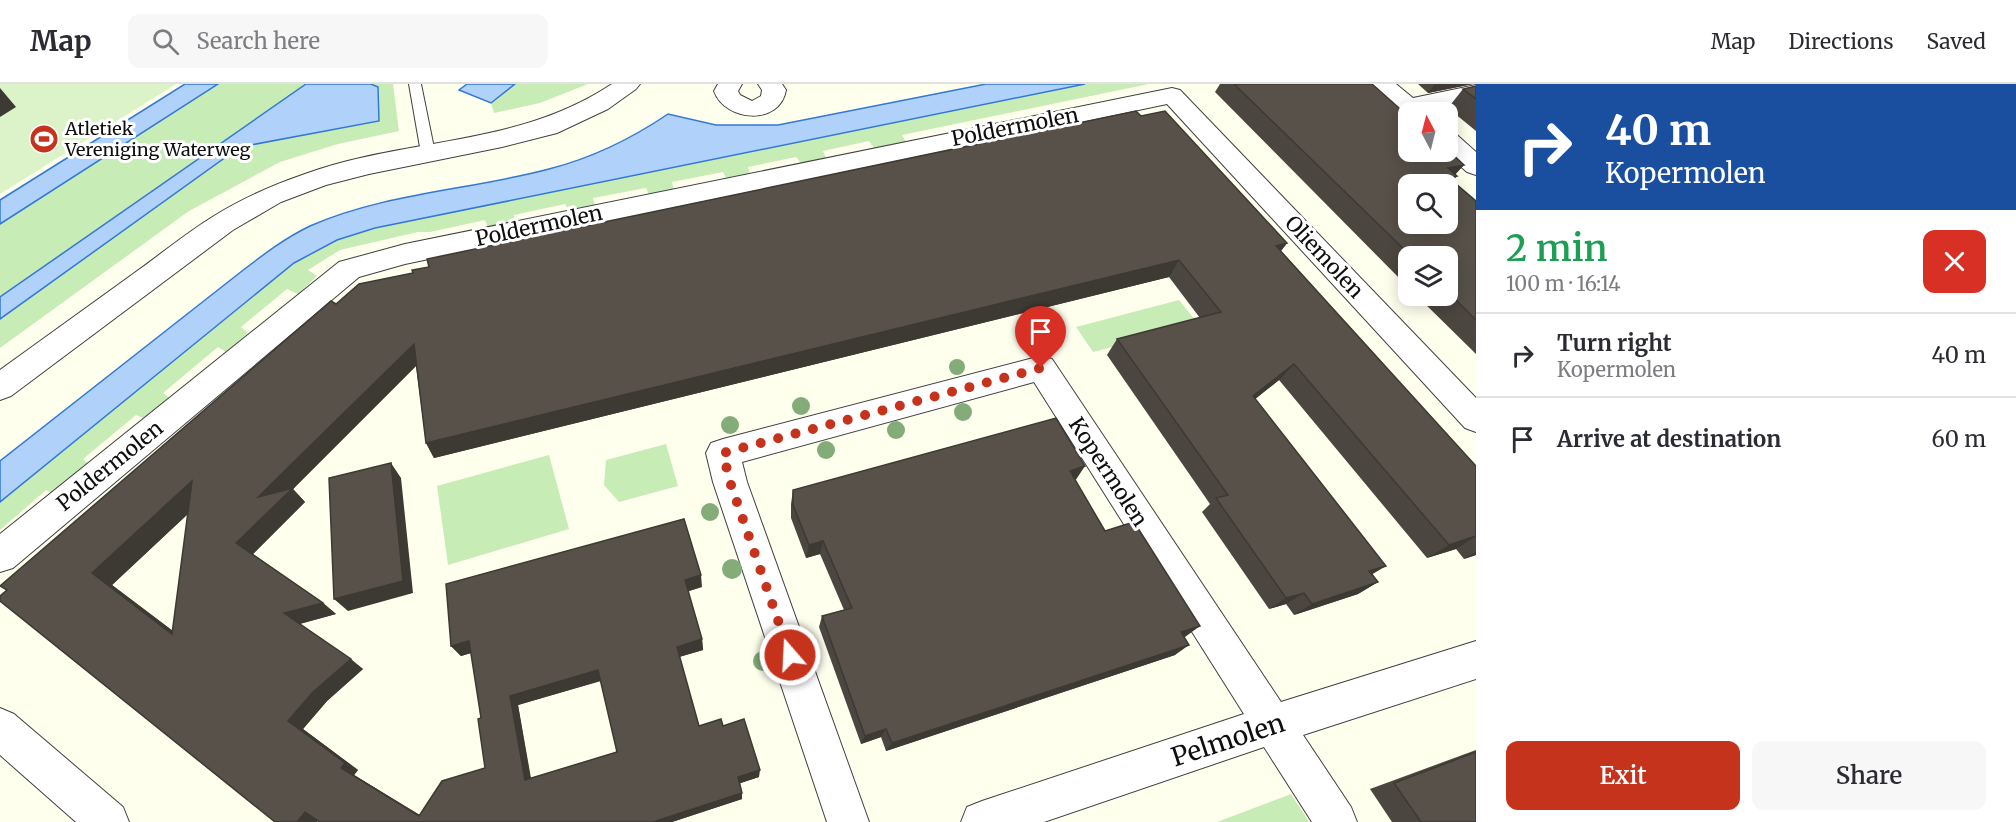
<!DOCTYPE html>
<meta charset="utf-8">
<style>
body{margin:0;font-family:Merriweather,serif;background:#f7f7f7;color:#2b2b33;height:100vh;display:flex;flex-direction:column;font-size:22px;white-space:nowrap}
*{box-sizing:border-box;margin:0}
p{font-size:20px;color:#7c7c81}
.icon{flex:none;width:33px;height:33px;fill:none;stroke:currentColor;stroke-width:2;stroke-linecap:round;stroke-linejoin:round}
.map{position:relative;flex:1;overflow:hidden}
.drawer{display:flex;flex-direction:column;background:#fff;width:540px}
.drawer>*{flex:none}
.banner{background:#1a4fa0;color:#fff;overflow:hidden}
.needle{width:39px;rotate:353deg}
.controls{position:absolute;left:1398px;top:18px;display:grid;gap:12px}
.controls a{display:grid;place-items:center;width:60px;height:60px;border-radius:12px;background:#fff;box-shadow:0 3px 15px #0003;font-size:30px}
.pin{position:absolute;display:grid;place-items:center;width:51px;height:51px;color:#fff;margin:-62px -26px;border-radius:50% 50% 50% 0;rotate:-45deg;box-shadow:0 0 6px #0007}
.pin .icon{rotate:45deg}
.me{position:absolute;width:66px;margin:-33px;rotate:341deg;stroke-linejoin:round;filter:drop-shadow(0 0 4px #0008)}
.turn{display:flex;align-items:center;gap:21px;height:126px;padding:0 30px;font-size:27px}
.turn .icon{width:78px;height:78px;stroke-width:2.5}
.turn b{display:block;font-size:42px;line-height:51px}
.round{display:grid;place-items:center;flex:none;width:63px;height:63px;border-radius:12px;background:#f7f7f7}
.head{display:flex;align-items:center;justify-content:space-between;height:102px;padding:0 30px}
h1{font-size:36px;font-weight:600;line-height:45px;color:#1e9e55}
.action{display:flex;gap:12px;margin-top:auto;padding:12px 30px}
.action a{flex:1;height:69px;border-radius:12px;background:#c6331d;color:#fff;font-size:24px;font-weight:600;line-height:69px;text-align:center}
.action a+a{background:#f7f7f7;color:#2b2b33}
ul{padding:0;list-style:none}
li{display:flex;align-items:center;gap:18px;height:84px;padding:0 30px;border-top:2px solid #e1e1e2}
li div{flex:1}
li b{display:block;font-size:22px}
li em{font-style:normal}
header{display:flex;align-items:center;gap:36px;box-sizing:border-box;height:84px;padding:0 30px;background:#fff;border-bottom:2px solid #e1e1e2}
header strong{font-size:28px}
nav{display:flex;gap:33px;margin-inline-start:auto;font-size:21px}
.search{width:420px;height:54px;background:#f7f7f7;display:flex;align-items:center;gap:15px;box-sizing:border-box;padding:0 21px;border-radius:12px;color:#7c7c81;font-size:22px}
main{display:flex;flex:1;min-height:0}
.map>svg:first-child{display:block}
</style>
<header>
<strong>Map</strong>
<div class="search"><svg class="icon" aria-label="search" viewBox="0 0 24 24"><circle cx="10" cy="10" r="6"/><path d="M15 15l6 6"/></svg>Search here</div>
<nav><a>Map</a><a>Directions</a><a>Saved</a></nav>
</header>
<main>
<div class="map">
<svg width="1476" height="738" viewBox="0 0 1476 738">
<rect width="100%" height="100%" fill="#ffe"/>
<path fill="#c8ecb6" d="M 218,0 L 306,0 L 0,213 L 0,140 Z
M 371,0 L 393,0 L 399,47 L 338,60 L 280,78 L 189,127 L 0,264 L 0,235 L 240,63 L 379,37 L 378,3 Z
M 515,0 L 588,0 L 540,19 L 494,29 L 491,19 Z
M 1085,0 L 1149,0 L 902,51 L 906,58 L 874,64 L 869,57 L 823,67 L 826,74 L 801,79 L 796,73 L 748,83 L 750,90 L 726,94 L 723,88 L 672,98 L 674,106 L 649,111 L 646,104 L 593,114 L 595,121 L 569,127 L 565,120 L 514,131 L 515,138 L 488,144 L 485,136 L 430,148 L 418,148 L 340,166 L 308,186 L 317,192 L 298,210 L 287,205 L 241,243 L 248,249 L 226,268 L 218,263 L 163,309 L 170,314 L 146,335 L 136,331 L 83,375 L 90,382 L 55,411 L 46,406 L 0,446 L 0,418 L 294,179 L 337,156 L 375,144 Z
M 1179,216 L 1199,241 L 1093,268 L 1076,243 Z
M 666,360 L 678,402 L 619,418 L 604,401 L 606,376 Z
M 549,371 L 569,445 L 448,481 L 437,402 Z
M 1291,710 L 1309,738 L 1217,738 Z"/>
<path fill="#dcf2c8" d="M 0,0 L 176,0 L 0,110 Z"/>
<path fill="#b0d1fa" stroke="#3378d5" stroke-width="1.5" d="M 185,0 L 218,0 L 0,140 L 0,116 Z
M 306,0 L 371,0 L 378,3 L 379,37 L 240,63 L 0,235 L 0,213 Z
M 467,0 L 515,0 L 491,19 L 459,6 Z
M 986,0 L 1085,0 L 375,144 L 337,156 L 294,179 L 0,418 L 0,377 L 242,187 C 264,170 285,154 310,142 C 385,109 470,106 549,85 C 592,74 631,55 668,30 L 716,41 L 778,41 Z"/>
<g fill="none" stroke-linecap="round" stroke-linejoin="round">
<g stroke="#414141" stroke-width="2">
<path id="service" d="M 409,0 L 421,0 L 435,69 L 433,72 L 428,74 L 421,69 Z"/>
</g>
<g stroke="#414141" stroke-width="2">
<path id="minor" d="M 718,0 L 742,0 L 738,7 L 740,11 L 752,17 L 761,12 L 762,6 L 758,0 L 782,0 L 786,6 C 780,42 725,38 714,7 Z
M 1369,0 L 1396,0 L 1413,14 L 1476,1 L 1476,15 L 1425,27 L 1426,28 L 1408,28 L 1408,34 Z
M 1172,4 L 1180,6 L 1476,314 L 1476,348 L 1465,344 L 1167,20 L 405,180 L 359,193 L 13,484 L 0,488 L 0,450 L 339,178 L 405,160 Z
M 1448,49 L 1457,51 L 1476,68 L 1476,91 L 1467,88 L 1444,68 L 1448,68 Z
M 1041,272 L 1052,275 L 1281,618 L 1476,557 L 1476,595 L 1303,651 L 1351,723 L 1357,738 L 1312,738 L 1264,663 L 1044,738 L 961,738 L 967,723 L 982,717 L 1244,630 L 1034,298 L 742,378 L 747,398 L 869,738 L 827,738 L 713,398 L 706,369 L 711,359 L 723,355 Z
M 0,624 L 14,630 L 123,723 L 129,738 L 76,738 L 0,671 Z"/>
</g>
<g stroke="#414141" stroke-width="2">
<path id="tertiary" d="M 612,0 L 640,0 L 636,5 L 608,25 L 557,49 L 502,63 L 369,90 L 326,101 L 281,118 L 233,146 L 11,312 L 0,316 L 0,286 C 44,254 89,222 133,190 C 160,171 186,149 214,132 C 243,114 273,101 305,90 C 407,53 518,63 612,0 Z"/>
</g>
<use href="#service" fill="#fff" fill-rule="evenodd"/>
<use href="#minor" fill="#fff" fill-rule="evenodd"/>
<use href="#tertiary" fill="#fff" fill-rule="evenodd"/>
</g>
<g fill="#83ac79">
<circle cx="957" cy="283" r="8"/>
<circle cx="801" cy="322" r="9"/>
<circle cx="963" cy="328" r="9"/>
<circle cx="730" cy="341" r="9"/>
<circle cx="896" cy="346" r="9"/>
<circle cx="826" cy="366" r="9"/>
<circle cx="710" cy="428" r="9"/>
<circle cx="732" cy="485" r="10"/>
<circle cx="763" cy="577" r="10"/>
</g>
<path fill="#4b463f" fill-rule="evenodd" d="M 1220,0 L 1372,0 L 1464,81 L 1455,90 L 1457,92 L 1452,96 L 1476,117 L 1476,270 L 1417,212 L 1448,212 L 1448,172 L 1408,172 L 1408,203 L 1215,8 Z
M 1418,0 L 1473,0 L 1428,9 Z
M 1476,2 L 1476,47 L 1448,24 L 1463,5 Z
M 1141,32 L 1287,159 L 1281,167 L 1476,382 L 1476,471 L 1464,475 L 1456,465 L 1427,474 L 1279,296 L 1255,315 L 1378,498 L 1358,510 L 1294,531 L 1286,520 L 1269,525 L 1202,428 L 1210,420 L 1107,271 L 1117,255 L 1200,234 L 1169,193 L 434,374 L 426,359 L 416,282 L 293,405 L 305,418 L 253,470 L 323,519 L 336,530 L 300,540 L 363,585 L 327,617 L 303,645 L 358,686 L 354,691 L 420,731 L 485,684 L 481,634 L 471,569 L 461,572 L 451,562 L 702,503 L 688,507 L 702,555 L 703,566 L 679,573 L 699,642 L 723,642 L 759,693 L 740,699 L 742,715 L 672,738 L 320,738 L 318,737 L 317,738 L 275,738 L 0,517 L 336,220 L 413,189 ZM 188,430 L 173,547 L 112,501 ZM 601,597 L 617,668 L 531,694 L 518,621 Z
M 1075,396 L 1105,447 L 1184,553 L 1175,571 L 886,667 L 881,653 L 861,660 L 819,543 L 822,532 L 844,526 L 820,470 L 806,474 L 791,434 L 791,420 L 793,406 Z
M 1476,666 L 1476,738 L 1392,738 L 1370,705 Z"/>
<path fill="#3d3933" d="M 1435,0 L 1473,0 L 1428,9 Z
M 0,4 L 16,23 L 0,33 Z
M 1464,81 L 1453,93 L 1457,92 L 1448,102 L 1448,84 Z
M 1287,159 L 1274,176 L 1276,162 Z
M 1179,176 L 1169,193 L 434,374 L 426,359 Z
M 414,260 L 422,276 L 293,405 L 305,418 L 251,472 L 236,459 L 258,413 Z
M 1294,280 L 1279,296 L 1239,328 L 1253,312 Z
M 391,379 L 401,394 L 413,509 L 348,527 L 334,515 Z
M 1085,382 L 1075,397 L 1070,387 Z
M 192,397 L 208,411 L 112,501 L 190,560 L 172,550 L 92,489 Z
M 1476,452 L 1456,465 L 1427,474 L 1449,461 Z
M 823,457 L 820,470 L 806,474 L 809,461 Z
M 1476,468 L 1476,471 L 1464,475 Z
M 1386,482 L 1366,494 L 1369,487 Z
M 701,491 L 702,503 L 686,508 L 685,496 Z
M 1378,498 L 1358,510 L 1294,531 L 1312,520 Z
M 1304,509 L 1286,520 L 1269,525 L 1286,514 Z
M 323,519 L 336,530 L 299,540 L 284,529 Z
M 1200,542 L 1185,553 L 1167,559 L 1181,548 Z
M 702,555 L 703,566 L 679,573 L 677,563 Z
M 469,557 L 478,567 L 461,572 L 451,562 Z
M 1189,561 L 1175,571 L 886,667 L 892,659 Z
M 351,575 L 363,585 L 327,617 L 303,645 L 358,686 L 354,691 L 430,738 L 419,732 L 341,684 L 288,637 L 313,608 Z
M 598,586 L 603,596 L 518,621 L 532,703 L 525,696 L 510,612 Z
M 886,645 L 881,653 L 861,660 L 865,652 Z
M 760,686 L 759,693 L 738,700 L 738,693 Z
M 742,709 L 742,715 L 672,738 L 653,738 Z
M 305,728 L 320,734 L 317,738 L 297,738 Z"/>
<path fill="#575149" stroke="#3d3933" stroke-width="1.5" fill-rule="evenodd" d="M 1234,0 L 1372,0 L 1408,32 L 1408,68 L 1448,68 L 1448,66 L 1464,81 L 1448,84 L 1457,92 L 1449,94 L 1476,117 L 1476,236 L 1448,208 L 1448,172 L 1411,172 ZM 1408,100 L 1448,100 L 1448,140 L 1408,140 Z
M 1476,2 L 1476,15 L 1463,5 Z
M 1136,27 L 1141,32 L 1165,27 L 1287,159 L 1276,162 L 1476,382 L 1476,452 L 1449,461 L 1294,280 L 1253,312 L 1386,482 L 1369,487 L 1378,498 L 1312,520 L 1304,509 L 1286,514 L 1216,414 L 1228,411 L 1117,255 L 1221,228 L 1179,176 L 426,359 L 414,260 L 258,413 L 293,404 L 236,459 L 323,519 L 284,529 L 351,575 L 313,608 L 288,637 L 345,679 L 341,684 L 419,732 L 442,697 L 485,684 L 478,635 L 481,634 L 469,557 L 451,562 L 446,500 L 684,435 L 701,491 L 685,496 L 702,555 L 677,563 L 699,642 L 721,635 L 723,642 L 744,635 L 760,686 L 738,693 L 742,709 L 653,738 L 320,738 L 305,728 L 297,738 L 275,738 L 0,517 L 0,512 L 7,506 L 0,502 L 331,217 L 336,220 L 359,200 L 413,189 L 412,186 L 429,183 L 427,175 ZM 192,397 L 172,550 L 92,489 ZM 598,586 L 617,668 L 525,696 L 510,612 Z
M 1056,334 L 1085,382 L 1070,387 L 1105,447 L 1134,438 L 1200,542 L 1181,548 L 1189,561 L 892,659 L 886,645 L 865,652 L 822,532 L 852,524 L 823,457 L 809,461 L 793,421 L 793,406 Z
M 391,379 L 403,497 L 334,515 L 329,394 Z
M 1476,668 L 1476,738 L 1421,738 L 1394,699 Z"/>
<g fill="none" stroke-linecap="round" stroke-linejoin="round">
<path stroke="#c6331d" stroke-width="10" stroke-dasharray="0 18" d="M 790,571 L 730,398 L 723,369 L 1041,284"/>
</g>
<defs>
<g id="stadium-disc" transform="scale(1.5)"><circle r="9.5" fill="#c6331d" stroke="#fff"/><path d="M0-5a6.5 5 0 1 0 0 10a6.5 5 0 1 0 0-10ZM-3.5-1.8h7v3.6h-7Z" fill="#fff"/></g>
</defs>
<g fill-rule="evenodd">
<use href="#stadium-disc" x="44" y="55"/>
</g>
<g text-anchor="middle" stroke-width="6" stroke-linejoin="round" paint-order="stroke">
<g font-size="18" fill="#0e0e0e" stroke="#fff" text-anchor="start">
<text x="65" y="51">Atletiek<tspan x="65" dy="21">Vereniging Waterweg</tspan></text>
</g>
<g font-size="21" fill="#0e0e0e" stroke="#fff">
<text transform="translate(1015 43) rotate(-11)" y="7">Poldermolen</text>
<text transform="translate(539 142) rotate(-12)" y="7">Poldermolen</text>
<text transform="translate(1324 173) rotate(47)" y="7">Oliemolen</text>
<text transform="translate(110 382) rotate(-39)" y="7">Poldermolen</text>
<text transform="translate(1108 388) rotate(57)" y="7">Kopermolen</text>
</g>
<g font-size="26" fill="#0e0e0e" stroke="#fff">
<text transform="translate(1228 656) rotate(-18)" y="9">Pelmolen</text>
</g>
</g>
</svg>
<div class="controls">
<a><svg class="needle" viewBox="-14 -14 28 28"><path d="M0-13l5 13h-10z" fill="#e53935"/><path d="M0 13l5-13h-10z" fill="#7c7c81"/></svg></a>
<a><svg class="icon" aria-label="search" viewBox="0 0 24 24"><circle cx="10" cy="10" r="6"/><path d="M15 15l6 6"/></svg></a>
<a><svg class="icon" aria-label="layers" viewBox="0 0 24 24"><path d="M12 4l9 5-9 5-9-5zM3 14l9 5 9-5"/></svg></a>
</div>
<div class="pin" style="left:1041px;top:284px;background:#d93025"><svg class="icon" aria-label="arrive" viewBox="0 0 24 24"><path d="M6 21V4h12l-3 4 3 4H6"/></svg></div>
<svg class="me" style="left:790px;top:571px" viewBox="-20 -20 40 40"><circle r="17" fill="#c6331d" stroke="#fff" stroke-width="3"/><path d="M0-11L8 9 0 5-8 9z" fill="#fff"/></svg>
</div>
<section class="drawer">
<div class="banner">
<div class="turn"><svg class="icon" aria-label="right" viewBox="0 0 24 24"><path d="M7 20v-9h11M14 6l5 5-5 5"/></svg><div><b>40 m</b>Kopermolen</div></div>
</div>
<div class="head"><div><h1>2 min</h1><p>100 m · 16:14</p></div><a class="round" style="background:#d93025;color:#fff"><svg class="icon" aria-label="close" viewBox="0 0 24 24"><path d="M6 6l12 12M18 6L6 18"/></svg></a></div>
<ul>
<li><svg class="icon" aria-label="right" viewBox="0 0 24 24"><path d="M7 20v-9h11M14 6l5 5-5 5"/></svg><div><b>Turn right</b><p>Kopermolen</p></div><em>40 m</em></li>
<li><svg class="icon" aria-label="arrive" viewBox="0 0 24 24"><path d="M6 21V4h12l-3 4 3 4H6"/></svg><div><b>Arrive at destination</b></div><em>60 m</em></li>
</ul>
<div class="action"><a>Exit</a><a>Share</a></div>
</section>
</main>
